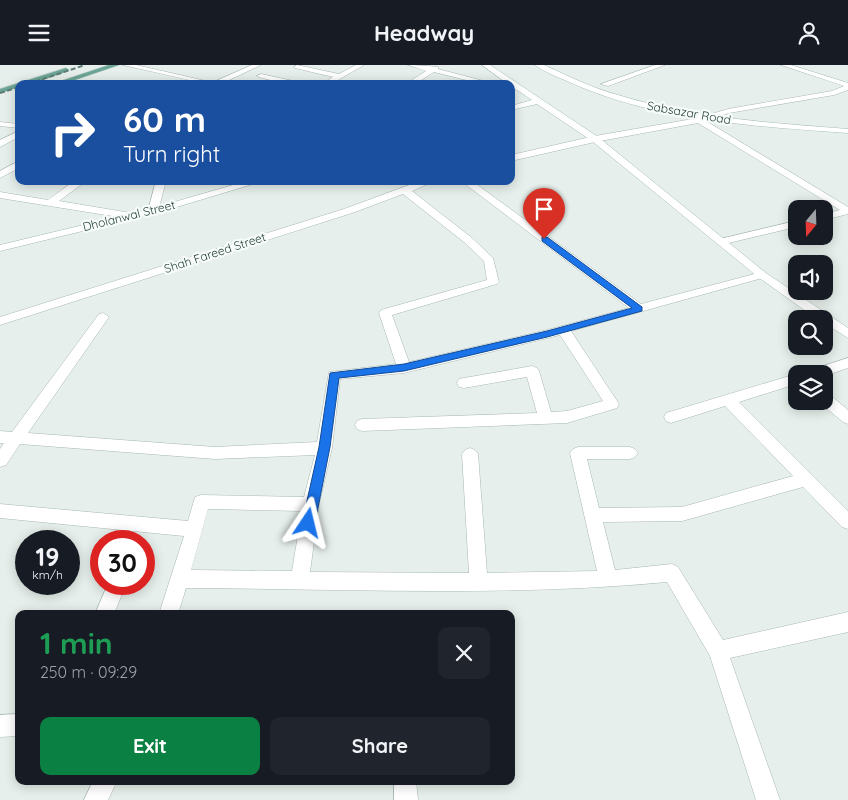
<!DOCTYPE html>
<meta charset="utf-8">
<style>
body{margin:0;font-family:Quicksand,sans-serif;background:#20242c;color:#f1f3f6;height:100vh;display:flex;flex-direction:column;font-size:19px;white-space:nowrap}
*{box-sizing:border-box;margin:0}
p{font-size:16px;color:#9ea1a6}
.icon{flex:none;width:28px;height:28px;fill:none;stroke:currentColor;stroke-width:2;stroke-linecap:round;stroke-linejoin:round}
.map{position:relative;flex:1;overflow:hidden}
.side{position:absolute;left:15px;top:545px;width:500px;height:175px;display:flex;flex-direction:column;background:#171b24;border-radius:10px;box-shadow:0 2px 12px #0003}
.side>*{flex:none}
.guide{position:absolute;left:15px;top:15px;width:500px;height:105px;border-radius:10px;box-shadow:0 2px 12px #0003;background:#1a4fa0;color:#fff;overflow:hidden}
.needle{width:32px;rotate:199deg}
.tools{position:absolute;left:788px;top:135px;display:grid;gap:10px}
.tools a{display:grid;place-items:center;width:45px;height:45px;border-radius:10px;background:#171b24;box-shadow:0 2px 12px #0003;font-size:25px}
.speed{position:absolute;left:15px;top:465px;display:flex;gap:10px;font-size:25px;font-weight:700;text-align:center}
.speed>*{display:grid;place-content:center;width:65px;height:65px;border-radius:50%;background:#171b24;box-shadow:0 2px 12px #0003;line-height:1}
.speed small{font-size:12px;font-weight:400}
.speed .limit{border:8px solid #d22;background:#fff;color:#111}
.pin{position:absolute;display:grid;place-items:center;width:42px;height:42px;color:#fff;margin:-51px -21px;border-radius:50% 50% 50% 0;rotate:-45deg;box-shadow:0 0 5px #0007}
.pin .icon{rotate:45deg}
.me{position:absolute;width:55px;margin:-28px;rotate:10deg;stroke-linejoin:round;filter:drop-shadow(0 0 4px #0008)}
.turn{display:flex;align-items:center;gap:18px;height:105px;padding:0 25px;font-size:22px}
.turn .icon{width:65px;height:65px;stroke-width:2.5}
.turn b{display:block;font-size:35px;line-height:42px}
.round{display:grid;place-items:center;flex:none;width:52px;height:52px;border-radius:10px;background:#20242c}
.overview{display:flex;align-items:center;justify-content:space-between;height:85px;padding:0 25px}
h1{font-size:30px;font-weight:800;line-height:38px;color:#1e9e55}
.primary-button{display:flex;gap:10px;margin-top:auto;padding:10px 25px}
.primary-button a{flex:1;height:58px;border-radius:10px;background:#0b8043;color:#fff;font-size:20px;font-weight:800;line-height:58px;text-align:center}
.primary-button a+a{background:#20242c;color:#f1f3f6}
header{display:flex;justify-content:space-between;align-items:center;height:65px;padding:0 25px;background:#171b24;font-size:22px;font-weight:800}
.map>svg:first-child{display:block}
</style>
<header><svg class="icon" aria-label="menu" viewBox="0 0 24 24"><path d="M4 6h16M4 12h16M4 18h16"/></svg>Headway<svg class="icon" aria-label="person" viewBox="0 0 24 24"><circle cx="12" cy="8" r="4"/><path d="M4 21q1-7 8-7t8 7"/></svg></header>
<div class="map">
<svg width="848" height="735" viewBox="0 0 848 735">
<rect width="100%" height="100%" fill="#e6efeb"/>
<g fill="none" stroke-linecap="round" stroke-linejoin="round">
<g stroke="#a8b8b2" stroke-width="1">
<path id="street" d="M 123,0 L 136,0 L 206,16 L 205,19 L 197,19 L 198,17 Z
M 252,0 L 261,0 L 225,17 L 218,15 Z
M 297,0 L 339,9 L 356,0 L 364,0 L 331,19 L 322,19 L 333,12 L 295,3 L 294,2 Z
M 408,0 C 418,0 429,1 438,2 L 438,4 L 495,19 L 482,19 L 434,7 L 415,19 L 406,19 L 426,6 Z
M 655,0 L 665,0 L 608,21 L 601,19 Z
M 781,0 L 791,0 L 848,18 L 848,25 L 834,30 L 729,48 L 706,56 L 848,142 L 848,149 L 824,155 L 824,149 L 840,145 L 698,58 L 595,77 L 511,96 L 511,90 L 595,71 L 698,53 L 728,44 L 832,26 L 844,21 Z
M 261,9 L 298,17 L 298,19 L 285,19 L 259,12 L 257,11 Z
M 0,57 L 19,59 L 19,63 L 0,61 Z
M 19,66 L 19,72 L 0,82 L 0,75 Z
M 19,96 L 19,103 L 0,113 L 0,106 Z
M 74,116 L 86,116 L 59,136 L 131,148 L 136,151 L 131,154 L 0,133 L 0,127 L 48,135 Z
M 156,116 L 166,116 L 158,146 L 153,149 L 148,146 Z
M 420,116 L 434,116 L 412,126 L 472,173 L 493,193 L 499,217 L 497,219 L 392,250 L 409,297 L 547,265 L 629,243 L 461,116 L 472,116 L 641,239 L 762,207 L 768,210 L 766,212 L 571,266 L 619,339 L 617,343 L 567,358 L 362,366 L 357,364 L 355,360 L 357,356 L 362,354 L 537,348 L 527,312 L 464,323 L 459,322 L 457,318 L 459,314 L 464,313 L 532,301 L 537,303 L 539,306 L 551,347 L 567,346 L 603,336 L 560,270 L 404,308 L 340,314 L 332,383 L 319,439 L 310,507 L 469,508 L 462,389 L 465,385 L 470,383 L 475,385 L 478,389 L 487,508 L 597,506 L 570,388 L 573,384 L 578,382 L 630,382 L 635,384 L 638,388 L 635,392 L 630,394 L 587,394 L 599,443 L 682,442 L 793,411 L 725,341 L 671,358 L 666,356 L 664,352 L 666,348 L 796,309 L 796,319 L 739,337 L 848,446 L 848,464 L 842,462 L 803,422 L 682,456 L 603,457 L 615,505 L 672,499 L 678,502 L 723,575 L 848,547 L 848,567 L 730,593 L 780,735 L 756,735 L 710,591 L 667,517 C 508,532 346,524 186,523 L 178,549 L 159,549 L 184,471 L 0,453 L 0,439 L 188,456 L 195,432 L 201,430 L 304,432 L 315,390 L 215,394 L 20,379 L 6,400 L 0,402 L 0,384 L 4,378 L 0,378 L 0,366 L 12,367 L 99,249 L 103,248 L 109,252 L 28,368 L 215,382 L 317,377 L 329,307 L 396,299 L 379,248 L 381,245 L 487,215 L 484,196 L 464,177 L 403,129 L 352,148 L 0,260 L 0,252 L 344,144 ZM 208,444 L 302,446 L 292,506 L 191,505 Z
M 796,156 L 796,162 L 720,180 L 715,177 L 716,175 Z
M 848,293 L 848,303 L 824,311 L 824,309 L 806,309 L 808,306 Z
M 824,328 L 829,329 L 848,345 L 848,359 L 843,357 L 819,337 L 824,336 Z
M 108,519 L 126,519 L 114,549 L 95,549 Z
M 19,649 L 19,671 L 0,672 L 0,650 Z
M 93,716 L 117,716 L 108,735 L 84,735 Z
M 394,716 L 416,716 L 418,735 L 394,735 Z"/>
</g>
<g stroke="#a4bbb3" stroke-width="1">
<path id="secondary" d="M 482,0 L 490,0 L 598,72 L 766,208 L 848,263 L 848,273 L 824,258 L 824,254 L 817,254 L 758,212 L 592,76 L 537,39 L 511,45 L 511,41 L 532,35 L 511,21 L 511,19 L 508,19 Z
M 535,0 L 544,0 C 568,11 592,23 618,30 C 693,53 771,58 848,64 L 848,68 C 754,61 656,56 569,17 C 558,12 544,7 535,0 Z
M 247,116 L 263,116 L 157,148 L 0,186 L 0,180 L 150,144 Z"/>
</g>
<g stroke="#c2cac8" stroke-width="1">
<path id="primary" d="M 109,0 L 119,0 L 63,19 L 52,19 Z
M 66,3 L 69,5 L 68,6 L 31,19 L 19,19 L 19,22 L 0,28 L 0,24 Z"/>
</g>
<use href="#street" fill="#fff" fill-rule="evenodd"/>
<use href="#secondary" fill="#fff" fill-rule="evenodd"/>
<use href="#primary" fill="#6aa596" fill-rule="evenodd"/>
<path stroke="#5f7d75" stroke-width="2" stroke-dasharray="5 2.5" stroke-linecap="butt" d="M 28,19 L 85,0
M 0,28 L 19,22"/>
</g>
<path fill="#1a73e8" stroke="#114b97" d="M 542,172 L 547,172 L 642,242 L 642,246 L 547,272 L 404,306 L 339,313 L 330,382 L 315,458 L 313,462 L 308,464 L 304,462 L 302,458 L 319,382 L 330,308 L 404,299 L 547,266 L 632,243 L 542,176 Z"/>
<g text-anchor="middle" stroke-width="4.5" stroke-linejoin="round" paint-order="stroke">
<g font-size="12" fill="#24423a" stroke="#f7fbf9">
<text transform="translate(689 48) rotate(10)" y="4">Sabsazar Road</text>
<text transform="translate(129 151) rotate(-14)" y="4">Dholanwal Street</text>
<text transform="translate(215 188) rotate(-18)" y="4">Shah Fareed Street</text>
</g>
</g>
</svg>
<div class="tools">
<a><svg class="needle" viewBox="-14 -14 28 28"><path d="M0-13l5 13h-10z" fill="#e53935"/><path d="M0 13l5-13h-10z" fill="#9ea1a6"/></svg></a>
<a><svg class="icon" aria-label="sound" viewBox="0 0 24 24"><path d="M4 9h4l5-4v14l-5-4H4zM17 9q2 3 0 6"/></svg></a>
<a><svg class="icon" aria-label="search" viewBox="0 0 24 24"><circle cx="10" cy="10" r="6"/><path d="M15 15l6 6"/></svg></a>
<a><svg class="icon" aria-label="layers" viewBox="0 0 24 24"><path d="M12 4l9 5-9 5-9-5zM3 14l9 5 9-5"/></svg></a>
</div>
<div class="speed"><div>19<small>km/h</small></div><div class="limit">30</div></div>
<div class="pin" style="left:544px;top:174px;background:#d93025"><svg class="icon" aria-label="arrive" viewBox="0 0 24 24"><path d="M6 21V4h12l-3 4 3 4H6"/></svg></div>
<svg class="me" style="left:308px;top:458px" viewBox="-20 -20 40 40"><path d="M0-17L14 15 0 8-14 15z" fill="#1a73e8" stroke="#fff" stroke-width="4"/></svg>
<div class="guide">
<div class="turn"><svg class="icon" aria-label="right" viewBox="0 0 24 24"><path d="M7 20v-9h11M14 6l5 5-5 5"/></svg><div><b>60 m</b>Turn right</div></div>
</div>
<section class="side">
<div class="overview"><div><h1>1 min</h1><p>250 m · 09:29</p></div><a class="round"><svg class="icon" aria-label="close" viewBox="0 0 24 24"><path d="M6 6l12 12M18 6L6 18"/></svg></a></div>
<div class="primary-button"><a>Exit</a><a>Share</a></div>
</section>
</div>
